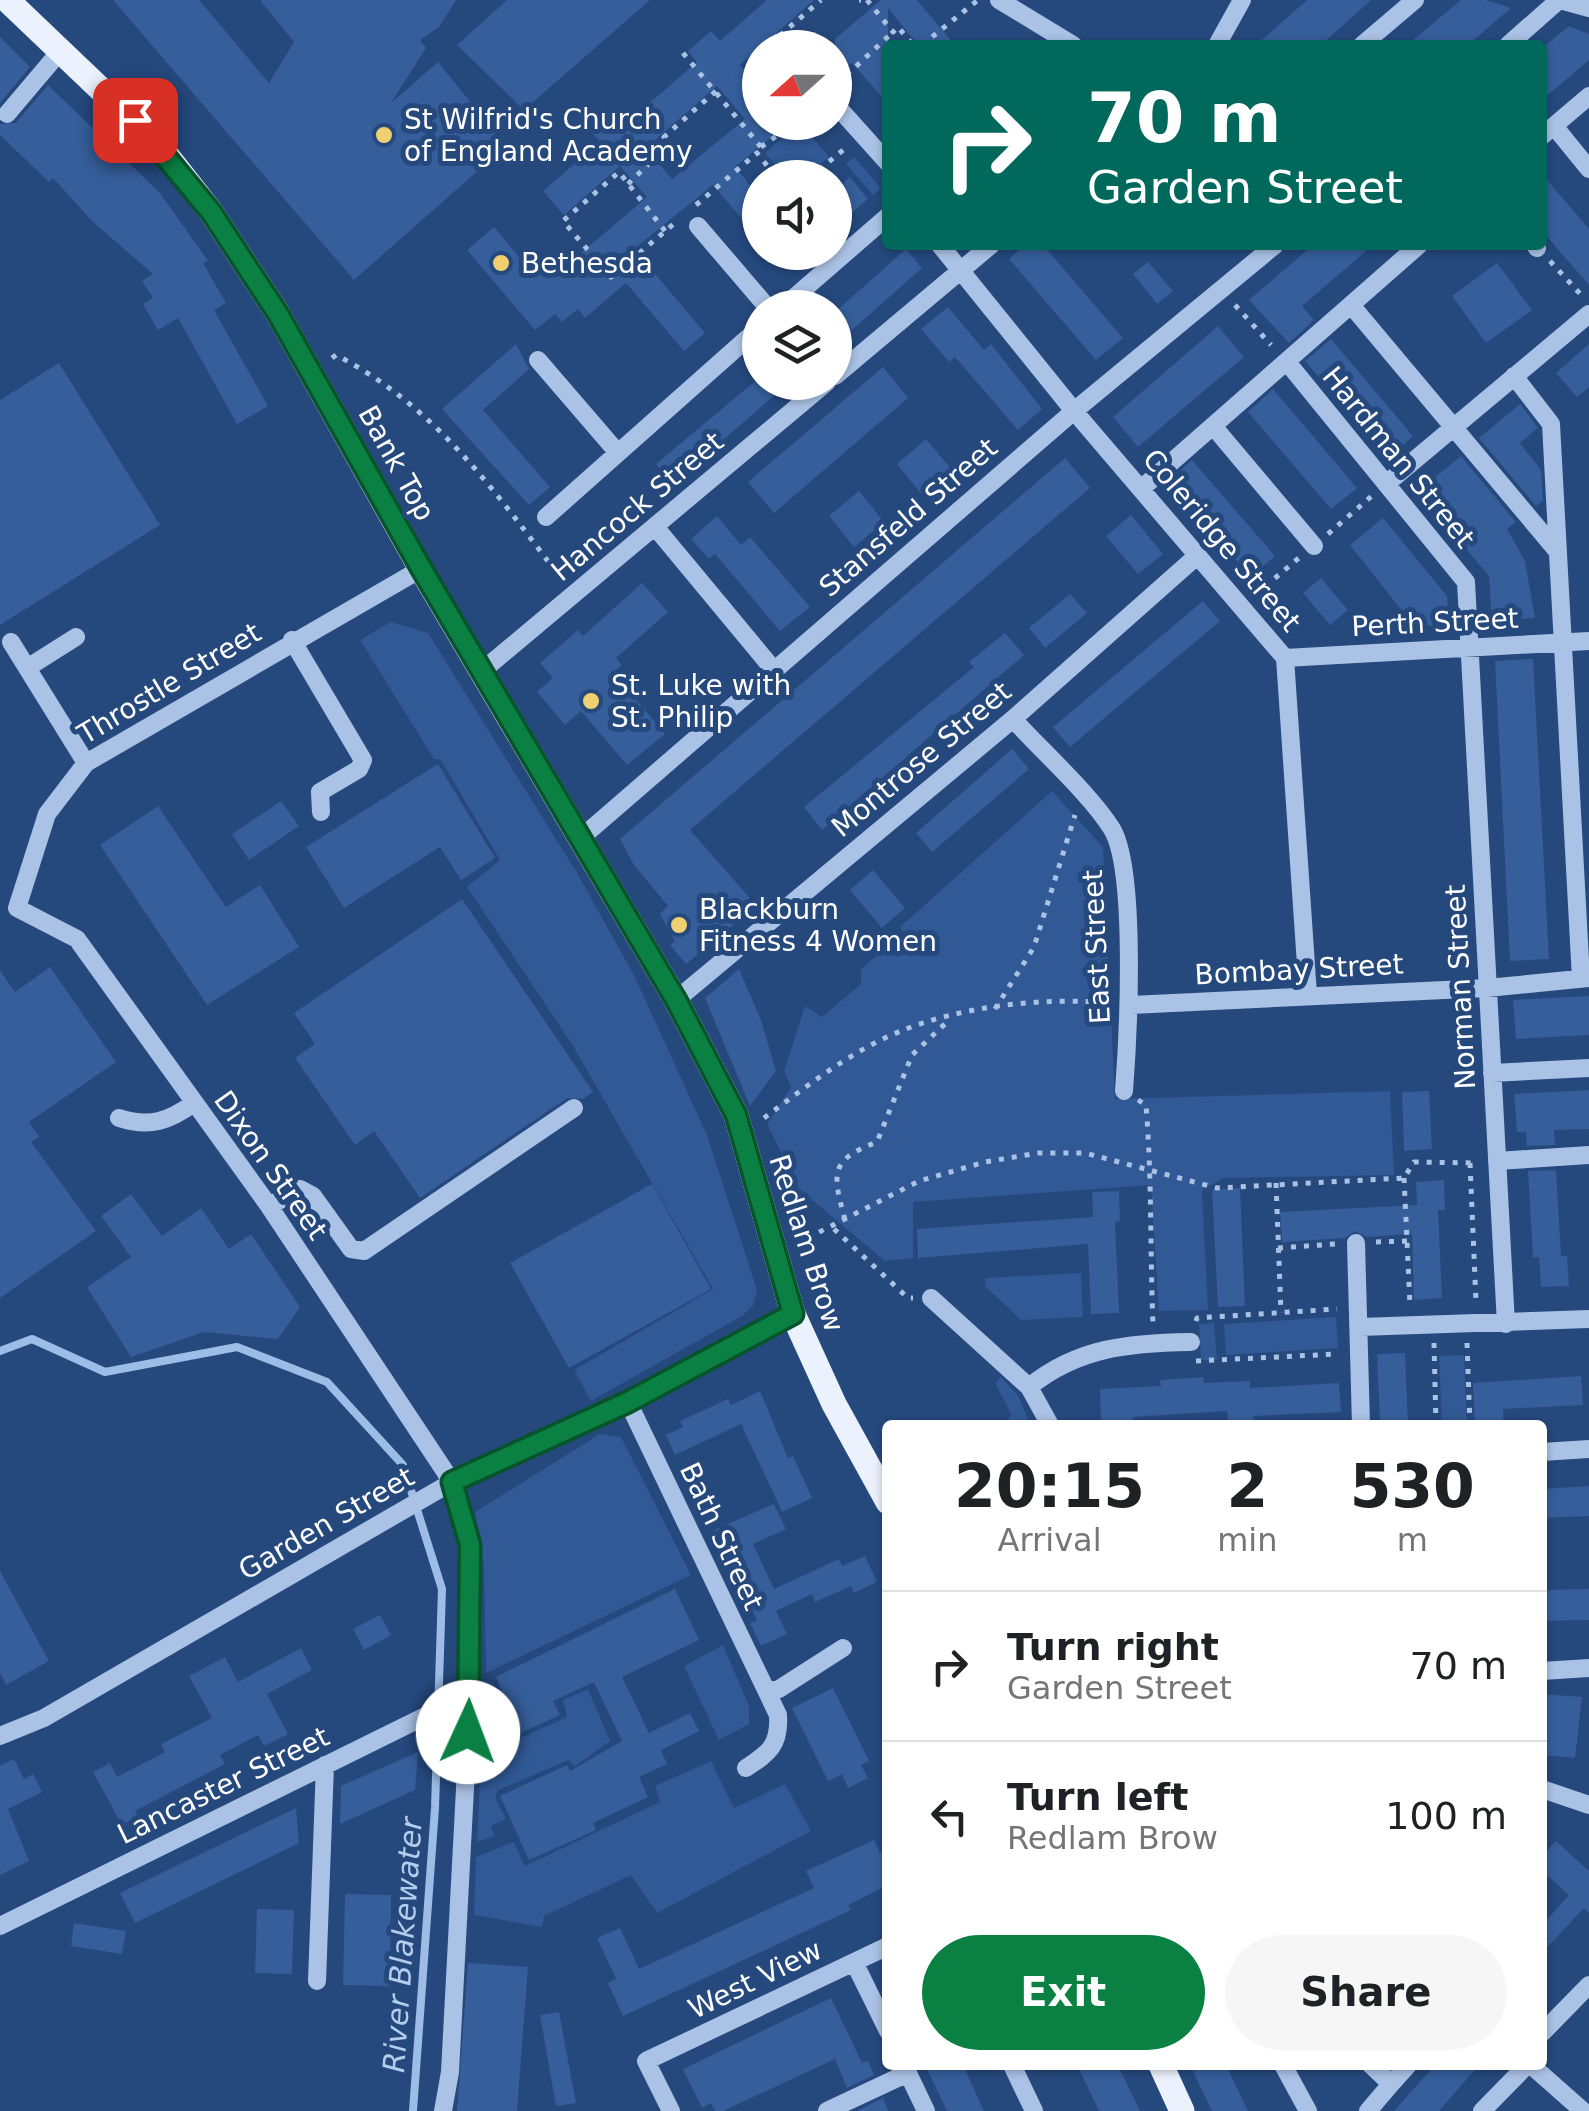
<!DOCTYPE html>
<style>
body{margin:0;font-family:"DejaVu Sans",sans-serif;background:#f6f6f6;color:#202124;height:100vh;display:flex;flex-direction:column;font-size:38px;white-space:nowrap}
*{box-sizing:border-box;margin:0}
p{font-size:32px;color:#757577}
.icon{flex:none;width:55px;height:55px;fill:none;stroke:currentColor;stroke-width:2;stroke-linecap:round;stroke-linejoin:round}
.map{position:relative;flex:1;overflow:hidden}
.panel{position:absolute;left:882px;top:1420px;width:665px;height:650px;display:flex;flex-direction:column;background:#fff;border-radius:10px;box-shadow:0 2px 8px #0004}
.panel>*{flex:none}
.hud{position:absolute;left:882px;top:40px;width:665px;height:210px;border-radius:10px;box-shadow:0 2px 8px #0004;background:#00695c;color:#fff;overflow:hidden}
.needle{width:65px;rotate:249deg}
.controls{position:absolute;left:742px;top:30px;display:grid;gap:20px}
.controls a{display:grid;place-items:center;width:110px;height:110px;border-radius:50%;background:#fff;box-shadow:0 2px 8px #0004;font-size:50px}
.pin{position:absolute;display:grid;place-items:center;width:85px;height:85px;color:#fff;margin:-42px;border-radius:20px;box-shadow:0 5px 15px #0006}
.me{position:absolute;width:110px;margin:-55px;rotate:2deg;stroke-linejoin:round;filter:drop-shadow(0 0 8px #0008)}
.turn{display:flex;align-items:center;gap:35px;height:210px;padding:0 40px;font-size:45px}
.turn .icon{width:130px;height:130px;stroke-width:2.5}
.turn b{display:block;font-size:70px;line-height:85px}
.eta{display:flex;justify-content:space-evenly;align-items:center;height:170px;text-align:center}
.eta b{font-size:60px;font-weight:800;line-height:70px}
.action{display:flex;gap:20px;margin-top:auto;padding:20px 40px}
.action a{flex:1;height:115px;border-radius:60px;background:#0b8043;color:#fff;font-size:40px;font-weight:800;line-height:115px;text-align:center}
.action a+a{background:#f6f6f6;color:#202124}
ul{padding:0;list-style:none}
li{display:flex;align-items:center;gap:30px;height:150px;padding:0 40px;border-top:2px solid #e0e0e0}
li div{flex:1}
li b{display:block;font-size:38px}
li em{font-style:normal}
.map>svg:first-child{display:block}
</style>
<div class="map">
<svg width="1589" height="2111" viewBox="0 0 1589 2111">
<rect width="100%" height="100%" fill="#25487d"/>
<path fill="#305995" d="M 800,123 L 829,157 L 804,177 L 786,177 L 765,153 Z
M 854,157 L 881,188 L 873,195 L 846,164 Z
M 391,622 L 428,633 L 577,873 L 634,975 L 707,1135 L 757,1290 L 753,1306 L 742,1316 L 591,1401 L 574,1370 L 713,1289 L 573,1046 L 467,887 L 500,860 L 440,759 L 434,759 L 360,640 Z
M 1052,791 L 1103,847 L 1115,1099 L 1390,1091 L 1394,1175 L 1224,1178 L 1202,1190 L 1208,1310 L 1159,1311 L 1151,1185 L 913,1202 L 913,1258 L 885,1261 L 799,1189 L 767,1124 L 791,1087 L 784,1071 L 805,1006 L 822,1017 L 861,984 L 861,969 L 904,933 L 900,927 Z
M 1081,1273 L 1083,1317 L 1021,1320 L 985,1286 L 985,1278 Z
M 1336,1317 L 1338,1348 L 1226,1355 L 1224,1324 Z
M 1214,1323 L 1217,1360 L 1201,1360 L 1199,1324 Z
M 1464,1355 L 1467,1425 L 1442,1425 L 1439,1356 Z
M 1001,1377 L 1018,1396 L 1031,1425 L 1005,1425 L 1011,1414 L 995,1383 Z
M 600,1434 L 621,1437 L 691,1575 L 486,1673 L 484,1567 L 475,1512 Z
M 723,1645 L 749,1706 L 749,1724 L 719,1740 L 684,1666 Z
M 588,1689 L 610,1741 L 574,1767 L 569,1760 L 498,1790 L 495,1798 L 506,1819 L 491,1826 L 495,1836 L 477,1842 L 484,1706 L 493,1703 L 512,1742 L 567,1717 L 563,1700 Z
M 711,1761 L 734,1808 L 785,1784 L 811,1831 L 657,1913 L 631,1875 L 544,1916 L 542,1927 L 474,1915 L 476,1857 L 514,1842 L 525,1866 L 660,1802 L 655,1786 Z"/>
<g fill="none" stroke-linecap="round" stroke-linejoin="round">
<path stroke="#9ebde6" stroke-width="8" d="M 0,1351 L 32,1339 L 105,1372 L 237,1347 L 327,1382 L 403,1465 L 442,1589 L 435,1808 L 413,2111"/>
</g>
<path fill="#355e9a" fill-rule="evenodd" d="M 113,0 L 199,0 L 269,83 L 294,42 L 260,0 L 456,0 L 439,27 L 420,40 L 426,48 L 391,103 L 438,62 L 506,146 L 354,280 Z
M 507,0 L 650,0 L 524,110 L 457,45 Z
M 767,0 L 814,0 L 740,65 L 760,88 L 760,122 L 790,122 L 735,167 L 760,197 L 760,240 L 713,185 L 634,249 L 705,333 L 684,351 L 626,283 L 585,318 L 578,309 L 562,322 L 555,314 L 535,330 L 467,250 L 494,227 L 536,277 L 572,245 L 580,254 L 647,197 L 620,166 L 564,215 L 543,191 L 600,142 L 590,130 L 614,110 L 625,124 L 697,62 L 688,51 L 711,31 L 720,41 ZM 717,86 L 745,119 L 672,179 L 646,148 Z
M 881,0 L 917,0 L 955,45 L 918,45 L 888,8 L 888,104 L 852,63 L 835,76 L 835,39 Z
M 1307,0 L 1371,0 L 1321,45 L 1256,45 Z
M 1461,0 L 1486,0 L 1511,8 L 1468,45 L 1407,45 Z
M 1569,26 L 1589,34 L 1589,60 L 1542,100 L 1542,48 Z
M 0,37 L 30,67 L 0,103 Z
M 48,85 L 160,193 L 208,261 L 203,263 L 226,303 L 214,310 L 268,406 L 237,424 L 178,318 L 158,330 L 143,304 L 153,298 L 142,281 L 153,274 L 93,222 L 53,178 L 49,182 L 0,135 L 0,124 L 16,123 Z
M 1542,174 L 1589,229 L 1589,285 L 1542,231 Z
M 850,177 L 868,199 L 835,227 L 835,191 Z
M 1025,245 L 1043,245 L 1123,338 L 1096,360 L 1009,259 Z
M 1313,245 L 1373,245 L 1302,306 L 1314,320 L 1289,343 L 1249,300 Z
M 906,249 L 922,268 L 835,345 L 835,312 Z
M 1148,262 L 1173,291 L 1157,304 L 1133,274 Z
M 1497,263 L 1532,310 L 1486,343 L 1452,296 Z
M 948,307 L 984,350 L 991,344 L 1042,409 L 1018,430 L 955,357 L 949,362 L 921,329 Z
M 1218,326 L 1244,357 L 1138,447 L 1113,417 Z
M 1331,339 L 1413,436 L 1388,458 L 1305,361 Z
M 516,344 L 529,369 L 483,410 L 550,487 L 529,505 L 442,409 Z
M 1589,344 L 1589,387 L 1577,397 L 1556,373 Z
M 59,363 L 160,525 L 0,625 L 0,400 Z
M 883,367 L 908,398 L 774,513 L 748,482 Z
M 754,382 L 790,382 L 672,484 L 656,464 Z
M 1273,389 L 1357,488 L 1331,509 L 1248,412 Z
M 1520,404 L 1538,428 L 1520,443 L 1541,470 L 1543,501 L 1536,506 L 1479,438 Z
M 926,439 L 952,470 L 922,495 L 897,464 Z
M 1461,456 L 1516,522 L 1507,529 L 1525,561 L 1535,618 L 1492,620 L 1489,576 L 1422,496 L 1422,488 Z
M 1065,458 L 1090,488 L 690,830 L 757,906 L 686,964 L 670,945 L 675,941 L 660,914 L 668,906 L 634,865 L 620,839 Z
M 1192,460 L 1275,556 L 1251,577 L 1168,482 Z
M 859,491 L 884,522 L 854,547 L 829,516 Z
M 1131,515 L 1163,554 L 1138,574 L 1106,536 Z
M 717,516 L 741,545 L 750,537 L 810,607 L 780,631 L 715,554 L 709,559 L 691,539 Z
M 1383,518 L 1447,596 L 1449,626 L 1414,626 L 1350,545 Z
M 1321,578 L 1348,610 L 1330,625 L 1303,593 Z
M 642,583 L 668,612 L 616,658 L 622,665 L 613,672 L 665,734 L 627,765 L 581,711 L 565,725 L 537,692 L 553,678 L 540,663 L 578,630 L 583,636 Z
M 1070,594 L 1087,613 L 1045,648 L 1029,628 Z
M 1203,601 L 1220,621 L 1070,747 L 1053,727 Z
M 1005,633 L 1024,655 L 822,830 L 804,807 L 974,667 L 969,662 Z
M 1533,659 L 1549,959 L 1510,961 L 1495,661 Z
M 1012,749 L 1029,769 L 932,852 L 916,833 Z
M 438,764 L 495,858 L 461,880 L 440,847 L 344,908 L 306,847 Z
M 281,801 L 299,826 L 249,860 L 232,834 Z
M 158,806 L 226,907 L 260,885 L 299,947 L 207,1005 L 100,845 Z
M 873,870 L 905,908 L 882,928 L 850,890 Z
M 462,899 L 593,1092 L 583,1099 L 567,1098 L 420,1198 L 374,1131 L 355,1145 L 295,1058 L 315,1044 L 294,1013 Z
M 50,967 L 116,1062 L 29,1122 L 39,1137 L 31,1142 L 96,1231 L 0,1298 L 0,971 L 15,992 Z
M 739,969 L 761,1020 L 776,1071 L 750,1106 L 705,998 Z
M 1589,996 L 1589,1035 L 1516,1039 L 1513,1000 Z
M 1589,1090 L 1589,1129 L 1554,1130 L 1555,1145 L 1527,1146 L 1526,1132 L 1517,1132 L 1514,1094 Z
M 1429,1091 L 1432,1149 L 1404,1151 L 1402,1092 Z
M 1556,1170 L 1561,1256 L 1567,1256 L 1569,1286 L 1541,1287 L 1539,1257 L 1533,1258 L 1528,1171 Z
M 1444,1180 L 1445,1210 L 1438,1210 L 1442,1298 L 1414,1300 L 1412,1234 L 1367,1237 L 1355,1231 L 1345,1238 L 1282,1242 L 1280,1212 L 1417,1205 L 1416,1182 Z
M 652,1184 L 711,1289 L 569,1368 L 510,1263 Z
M 1240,1188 L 1245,1306 L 1218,1307 L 1212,1190 Z
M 1119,1191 L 1120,1221 L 1115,1222 L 1119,1313 L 1091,1314 L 1088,1244 L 918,1258 L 917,1229 L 1093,1217 L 1092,1192 Z
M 131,1194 L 162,1236 L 201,1208 L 229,1249 L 251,1234 L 300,1307 L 278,1339 L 204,1332 L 131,1357 L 87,1287 L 131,1257 L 101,1216 Z
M 1405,1353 L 1408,1425 L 1380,1425 L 1377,1354 Z
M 1581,1376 L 1583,1405 L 1503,1409 L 1504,1425 L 1475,1425 L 1473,1383 Z
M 1203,1377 L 1204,1383 L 1250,1381 L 1250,1388 L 1339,1383 L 1341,1412 L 1253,1416 L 1254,1425 L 1228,1425 L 1227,1411 L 1133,1417 L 1133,1425 L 1101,1425 L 1100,1389 L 1161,1386 L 1160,1380 Z
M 760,1391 L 788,1458 L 793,1456 L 812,1498 L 782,1512 L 741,1424 L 675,1455 L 666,1435 L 683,1427 L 680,1421 L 728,1399 L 731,1405 Z
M 1589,1486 L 1589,1516 L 1542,1518 L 1542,1489 Z
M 774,1504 L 786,1529 L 753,1544 L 774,1589 L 839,1559 L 842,1566 L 865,1556 L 877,1582 L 854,1593 L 851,1586 L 815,1602 L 812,1594 L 776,1611 L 787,1634 L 761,1646 L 750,1623 L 757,1620 L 727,1555 L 719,1559 L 707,1533 Z
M 0,1571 L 49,1661 L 6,1685 L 0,1673 Z
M 675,1589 L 699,1640 L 622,1677 L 649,1733 L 690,1713 L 699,1731 L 661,1750 L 667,1764 L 639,1777 L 648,1797 L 593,1823 L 596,1830 L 529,1860 L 500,1796 L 567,1765 L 570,1771 L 622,1741 L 594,1682 L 553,1701 L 560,1715 L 514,1736 L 498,1701 L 505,1698 L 496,1677 Z
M 1589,1589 L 1589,1620 L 1542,1621 L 1542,1590 Z
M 380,1615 L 391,1635 L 364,1650 L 353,1629 Z
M 301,1648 L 312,1670 L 267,1694 L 288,1734 L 264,1746 L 258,1735 L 220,1755 L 225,1764 L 135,1811 L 138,1817 L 122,1825 L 93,1772 L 110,1763 L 117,1777 L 165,1752 L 161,1744 L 212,1718 L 189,1676 L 225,1657 L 238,1682 Z
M 833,1688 L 869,1761 L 861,1765 L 868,1778 L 848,1788 L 842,1774 L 828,1781 L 792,1708 Z
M 1542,1694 L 1582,1697 L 1575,1758 L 1542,1755 Z
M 418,1752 L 415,1790 L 340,1824 L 341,1786 Z
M 14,1759 L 24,1779 L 33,1774 L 42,1792 L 8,1809 L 29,1861 L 0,1875 L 0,1766 Z
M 296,1808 L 299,1843 L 135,1923 L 120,1893 Z
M 874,1840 L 880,1852 L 888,1848 L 888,1885 L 848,1905 L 851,1910 L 623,2016 L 608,1983 L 616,1979 L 597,1938 L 620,1928 L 639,1969 L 814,1888 L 806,1871 Z
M 1556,1841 L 1589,1871 L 1589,1913 L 1584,1908 L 1542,1953 L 1542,1925 L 1569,1895 L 1542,1871 L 1542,1856 Z
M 345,1894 L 391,1895 L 390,1986 L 343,1985 Z
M 257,1909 L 294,1910 L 292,1974 L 255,1973 Z
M 74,1923 L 126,1931 L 122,1954 L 71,1946 Z
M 468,1963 L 528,1967 L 517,2111 L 457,2111 Z
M 831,1998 L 862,2063 L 868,2061 L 874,2075 L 847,2088 L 835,2059 L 723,2111 L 715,2111 L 711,2103 L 702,2108 L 683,2069 Z
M 559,2012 L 576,2103 L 556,2106 L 540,2015 Z
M 925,2065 L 963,2065 L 984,2111 L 947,2111 Z
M 1077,2065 L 1118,2065 L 1140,2111 L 1099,2111 Z
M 1190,2065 L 1226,2065 L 1248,2111 L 1212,2111 Z
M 1435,2065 L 1479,2065 L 1439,2111 L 1394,2111 Z
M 883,2098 L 888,2111 L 857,2111 Z"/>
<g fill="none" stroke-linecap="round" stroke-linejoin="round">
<path stroke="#aac2e5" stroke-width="5" stroke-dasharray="5 8" stroke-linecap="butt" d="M 859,0 L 861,0
M 867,0 L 893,32 L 898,27 L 913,45
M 770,44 L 821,0
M 922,45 L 978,0
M 683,53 L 761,147 L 757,153
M 837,84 L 893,32
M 761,147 L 796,122
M 809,178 L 848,146
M 628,184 L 669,144 L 664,137 L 716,91
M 696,205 L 757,153 L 777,178
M 665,231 L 619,172 L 563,221 L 611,277 L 676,222
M 1550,261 L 1583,297
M 1235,305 L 1271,345
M 332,358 L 336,355 C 437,407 496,493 563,581
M 1328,534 L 1373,495
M 1255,595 L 1300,557
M 995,1009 L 1034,947 L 1075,815
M 1138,1100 L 1146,1105 C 1152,1178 1150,1251 1153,1325
M 764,1118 C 807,1086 851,1051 901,1031 C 962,1006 1044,997 1109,1003
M 1470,1163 L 1476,1302
M 1404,1178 L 1410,1305
M 1276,1183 L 1281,1313
M 845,1220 C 833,1175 828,1160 877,1142 L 912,1055 L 948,1021
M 834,1229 L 908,1298 L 913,1298
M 1376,1242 L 1407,1241
M 796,1244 L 919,1181 L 985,1162 L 1038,1153 L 1085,1153 L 1217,1188 L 1404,1178 L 1414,1162 L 1477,1163
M 1278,1248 L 1335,1244
M 1196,1321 L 1197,1318 L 1337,1309
M 1434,1343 L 1436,1425
M 1467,1343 L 1470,1425
M 1196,1361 L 1337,1354"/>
<path stroke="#aac2e5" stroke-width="18" d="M 999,0 L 1073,45
M 1560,0 L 1589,8
M 1217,45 L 1242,0
M 1362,45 L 1415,0
M 1508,45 L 1559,0
M 835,104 L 888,163
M 7,114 L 62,49
M 1554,126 L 1589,169
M 1542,136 L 1589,96
M 698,226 L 768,308
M 940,245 L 1074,411 L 1285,658 L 1308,994
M 1535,245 L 1537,248
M 1351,305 L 1558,552
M 782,308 L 888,216
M 538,360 L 618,453
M 1287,362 L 1466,582 L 1506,1324
M 835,376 L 991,245
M 1514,376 L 1551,424 L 1581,979
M 1213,426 L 1314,546
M 1386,484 L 1589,314
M 1142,488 L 1419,245
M 546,517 L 760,327
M 656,528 L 773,669
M 292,640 L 363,760 L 359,769 L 320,792 L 321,812
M 11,642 L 86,763
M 1285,658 L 1589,641
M 27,668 L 76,637
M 482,671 L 827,382
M 1013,719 C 1042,751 1091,795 1112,829 C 1137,871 1128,1039 1124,1091
M 582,837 L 1074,411 L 1275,245
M 17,908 L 77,939 L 269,1206 L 452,1482 L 470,1545 L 470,1694 L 450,2072 L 443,2111
M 17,908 L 47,814 L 86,763 L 421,569
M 676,1000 L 1013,719 L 1198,555
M 1131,1005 L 1487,988 L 1589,978
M 1492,1073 L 1589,1068
M 119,1118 C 150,1128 169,1121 194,1103
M 1497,1161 L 1589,1155
M 269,1206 L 300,1189 L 313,1196 L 351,1249 L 364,1251 L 574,1108
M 1356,1243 L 1361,1425
M 931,1298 L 1029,1387 L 1050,1425
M 1360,1327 L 1589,1319
M 1029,1387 C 1078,1347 1130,1343 1191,1342
M 628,1402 L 778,1715 C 780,1745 769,1753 746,1768
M 1542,1452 L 1589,1449
M 1542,1671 L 1589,1668
M 769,1691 L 779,1689 L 843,1648
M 0,1736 L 44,1718 L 452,1482 L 628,1402 L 793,1314
M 1542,1789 L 1589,1805
M 0,1926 L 470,1694
M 854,1962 L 888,2031
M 317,1981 L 325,1765
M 1542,2033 L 1589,1985
M 904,2065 L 926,2111
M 1012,2065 L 1034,2111
M 1283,2065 L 1308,2111
M 1531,2065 L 1583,2111
M 1391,2084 L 1408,2065
M 671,2111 L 646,2061 L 888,1946
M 827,2111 L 908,2073
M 1368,2111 L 1391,2084 L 1371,2065
M 1482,2111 L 1527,2065"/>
<path stroke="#ebf1fd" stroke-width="25" d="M 7,0 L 158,144 L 211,212 L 278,314 L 421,569 L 676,1000 L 736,1115 L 793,1314 L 834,1404 L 888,1502
M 1161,2065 L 1182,2111"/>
</g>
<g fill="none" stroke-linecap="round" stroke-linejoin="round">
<g stroke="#07532c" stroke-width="25">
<path id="route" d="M 135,120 L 211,212 L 278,314 L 421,568 L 676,1000 L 736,1115 L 793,1314 L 628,1402 L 452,1482 L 470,1545 L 468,1732"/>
</g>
<use href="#route" stroke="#0b8043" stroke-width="18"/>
</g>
<g fill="#efcf6f" stroke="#25487d" stroke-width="4">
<circle cx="384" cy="135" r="10"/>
<circle cx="501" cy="263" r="10"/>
<circle cx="591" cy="701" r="10"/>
<circle cx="679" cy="925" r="10"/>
</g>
<g text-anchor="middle" stroke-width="10" stroke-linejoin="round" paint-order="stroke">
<g font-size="28" fill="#fff" stroke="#25487d" text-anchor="start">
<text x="404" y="129">St Wilfrid's Church<tspan x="404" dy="32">of England Academy</tspan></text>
<text x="521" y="273">Bethesda</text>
<text x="611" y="695">St. Luke with<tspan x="611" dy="32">St. Philip</tspan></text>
<text x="699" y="919">Blackburn<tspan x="699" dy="32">Fitness 4 Women</tspan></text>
</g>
<g font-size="28" fill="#fff" stroke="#25487d">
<text transform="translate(1399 457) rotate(51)" y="10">Hardman Street</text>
<text transform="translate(397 463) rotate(61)" y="10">Bank Top</text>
<text transform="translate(637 506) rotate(-40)" y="10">Hancock Street</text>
<text transform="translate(908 517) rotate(-41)" y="10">Stansfeld Street</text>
<text transform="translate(1222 540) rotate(50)" y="10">Coleridge Street</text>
<text transform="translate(1435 622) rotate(-3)" y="10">Perth Street</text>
<text transform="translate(169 683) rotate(-31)" y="10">Throstle Street</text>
<text transform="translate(921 759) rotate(-40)" y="10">Montrose Street</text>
<text transform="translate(1096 947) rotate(-93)" y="10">East Street</text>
<text transform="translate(1299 969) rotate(-3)" y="10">Bombay Street</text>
<text transform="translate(1460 987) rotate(-93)" y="10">Norman Street</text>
<text transform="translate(271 1165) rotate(55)" y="10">Dixon Street</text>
<text transform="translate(807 1243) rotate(72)" y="10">Redlam Brow</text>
<text transform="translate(326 1523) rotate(-30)" y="10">Garden Street</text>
<text transform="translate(722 1536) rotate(65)" y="10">Bath Street</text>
<text transform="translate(223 1785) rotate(-26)" y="10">Lancaster Street</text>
<text transform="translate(755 1979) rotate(-26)" y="10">West View</text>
</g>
<g font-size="30" font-style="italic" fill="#b5cded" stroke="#25487d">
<text transform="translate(403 1945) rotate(-86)" y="10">River Blakewater</text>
</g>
</g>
</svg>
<div class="controls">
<a><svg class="needle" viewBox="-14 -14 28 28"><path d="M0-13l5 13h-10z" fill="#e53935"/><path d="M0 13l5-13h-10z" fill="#757577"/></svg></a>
<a><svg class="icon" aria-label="sound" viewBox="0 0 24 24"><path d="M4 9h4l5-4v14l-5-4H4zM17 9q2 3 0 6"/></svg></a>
<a><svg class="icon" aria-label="layers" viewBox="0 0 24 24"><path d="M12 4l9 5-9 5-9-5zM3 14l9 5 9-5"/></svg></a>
</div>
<div class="pin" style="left:135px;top:120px;background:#d93025"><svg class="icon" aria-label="arrive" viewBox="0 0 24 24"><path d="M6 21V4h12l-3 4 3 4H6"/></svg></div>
<svg class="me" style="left:468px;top:1732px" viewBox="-20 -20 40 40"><circle r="19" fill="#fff"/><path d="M0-13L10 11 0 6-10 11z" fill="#0b8043"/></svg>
<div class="hud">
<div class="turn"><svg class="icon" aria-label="right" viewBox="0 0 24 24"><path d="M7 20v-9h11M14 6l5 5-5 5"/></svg><div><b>70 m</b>Garden Street</div></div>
</div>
<section class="panel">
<div class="eta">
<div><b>20:15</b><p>Arrival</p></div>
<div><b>2</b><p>min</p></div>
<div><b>530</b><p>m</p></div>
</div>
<ul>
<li><svg class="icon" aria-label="right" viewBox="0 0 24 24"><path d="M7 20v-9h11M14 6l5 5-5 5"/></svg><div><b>Turn right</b><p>Garden Street</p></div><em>70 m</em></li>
<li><svg class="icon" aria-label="left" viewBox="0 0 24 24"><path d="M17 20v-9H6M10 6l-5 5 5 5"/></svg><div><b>Turn left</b><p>Redlam Brow</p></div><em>100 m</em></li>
</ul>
<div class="action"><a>Exit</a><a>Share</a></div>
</section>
</div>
